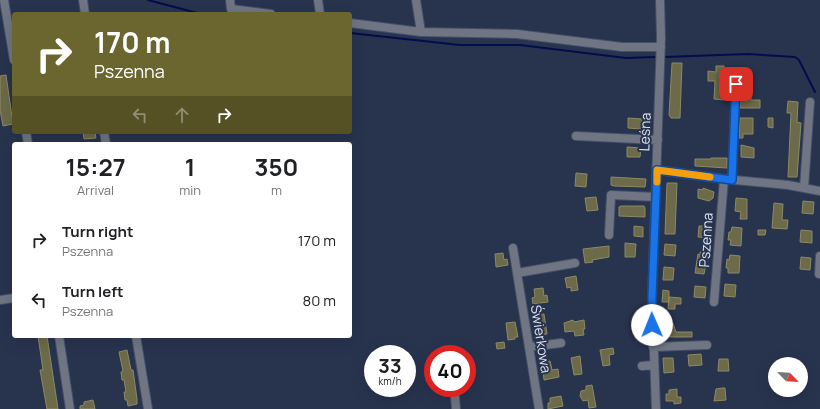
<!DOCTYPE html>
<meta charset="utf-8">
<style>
body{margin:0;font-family:Manrope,sans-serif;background:#f2f2f2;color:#202124;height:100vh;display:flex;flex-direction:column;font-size:15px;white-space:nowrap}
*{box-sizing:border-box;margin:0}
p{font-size:13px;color:#757577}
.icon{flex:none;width:22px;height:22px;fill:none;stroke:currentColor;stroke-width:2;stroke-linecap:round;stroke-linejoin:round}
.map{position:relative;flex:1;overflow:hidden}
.side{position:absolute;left:12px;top:142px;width:340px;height:196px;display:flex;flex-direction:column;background:#fff;border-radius:4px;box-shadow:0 4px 16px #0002}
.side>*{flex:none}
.hud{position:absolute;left:12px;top:12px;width:340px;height:122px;border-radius:4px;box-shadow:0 4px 16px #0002;background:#6b662f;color:#fff;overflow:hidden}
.needle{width:26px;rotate:115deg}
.controls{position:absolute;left:768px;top:357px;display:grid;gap:8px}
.controls a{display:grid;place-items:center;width:40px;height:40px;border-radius:50%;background:#fff;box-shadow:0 4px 16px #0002;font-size:20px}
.speed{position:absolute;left:364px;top:345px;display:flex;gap:8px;font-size:20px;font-weight:700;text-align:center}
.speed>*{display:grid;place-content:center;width:52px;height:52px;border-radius:50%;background:#fff;box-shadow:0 4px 16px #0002;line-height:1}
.speed small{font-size:10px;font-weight:400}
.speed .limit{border:6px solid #d22;background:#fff;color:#111}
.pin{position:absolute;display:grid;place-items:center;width:34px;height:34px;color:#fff;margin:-17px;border-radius:8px;box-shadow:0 2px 6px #0006}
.me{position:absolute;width:44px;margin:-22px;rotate:359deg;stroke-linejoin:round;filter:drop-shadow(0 0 3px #0008)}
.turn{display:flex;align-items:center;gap:14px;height:84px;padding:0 16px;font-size:18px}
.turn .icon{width:52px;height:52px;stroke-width:2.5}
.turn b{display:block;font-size:28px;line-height:34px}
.lanes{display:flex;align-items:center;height:38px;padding:0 16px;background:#0003;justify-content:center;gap:20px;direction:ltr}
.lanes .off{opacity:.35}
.eta{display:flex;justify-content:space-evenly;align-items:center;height:68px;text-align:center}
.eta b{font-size:24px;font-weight:700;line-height:28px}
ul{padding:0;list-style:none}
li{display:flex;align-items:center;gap:12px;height:60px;padding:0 16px}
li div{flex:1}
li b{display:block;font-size:15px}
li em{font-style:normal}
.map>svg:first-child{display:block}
</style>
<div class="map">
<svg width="820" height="409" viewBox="0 0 820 409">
<rect width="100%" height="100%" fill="#28334e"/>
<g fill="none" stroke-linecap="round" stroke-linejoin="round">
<path stroke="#040c4f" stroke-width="2" d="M 148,0 L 201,14
M 350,33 L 460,45 L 520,45 L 626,58 L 655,57
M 664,57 L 748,54 L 795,57 L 799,60 L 815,92"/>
</g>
<path fill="#6c6a48" stroke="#8b8966" d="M 672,63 L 682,63 L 680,118 L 671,118 L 669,115 Z
M 716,66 L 724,66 L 724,75 L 727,75 L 727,94 L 723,94 L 723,100 L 714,99 L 715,81 L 708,81 L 708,71 L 716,72 Z
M 6,75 L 13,124 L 3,126 L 0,110 L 0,76 Z
M 741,92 L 751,93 L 751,100 L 760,100 L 760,108 L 740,108 Z
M 788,101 L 798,102 L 797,122 L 801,123 L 797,177 L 788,177 L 791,113 L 787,113 Z
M 628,118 L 642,119 L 641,129 L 628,128 Z
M 740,118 L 753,118 L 753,134 L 743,134 L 743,138 L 739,138 Z
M 768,118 L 773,118 L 773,128 L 768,127 Z
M 83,132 L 95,132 L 96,138 L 84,139 Z
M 741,145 L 754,148 L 754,158 L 741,157 Z
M 627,147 L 641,148 L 640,157 L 627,157 Z
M 711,158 L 727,158 L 727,168 L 695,166 L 695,159 L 711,159 Z
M 576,173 L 587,174 L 586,187 L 575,186 Z
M 611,177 L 646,179 L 645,187 L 614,186 L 611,185 Z
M 667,183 L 677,183 L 675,234 L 665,234 Z
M 703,188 L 714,192 L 713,198 L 709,201 L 698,198 L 698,189 L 703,190 Z
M 596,197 L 598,210 L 587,211 L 585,198 Z
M 736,198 L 747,199 L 747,219 L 740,219 L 741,212 L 735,211 Z
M 803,201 L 814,202 L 813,214 L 802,213 Z
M 774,203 L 783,204 L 782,220 L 788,220 L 787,229 L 772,228 Z
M 621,206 L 644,206 L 645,208 L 645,217 L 619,216 L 619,207 Z
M 634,226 L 643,227 L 643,237 L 634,236 Z
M 699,226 L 710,226 L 710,238 L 698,237 Z
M 732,227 L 742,228 L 741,246 L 730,245 L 731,240 L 728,240 L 729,232 L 731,232 Z
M 758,230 L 766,230 L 765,235 L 758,235 Z
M 801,230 L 812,231 L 812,243 L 800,242 Z
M 625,243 L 636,244 L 635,257 L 625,257 Z
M 665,244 L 676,245 L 675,256 L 664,255 Z
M 609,246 L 609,257 L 592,260 L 593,262 L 585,263 L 583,249 Z
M 700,252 L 706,252 L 706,255 L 708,255 L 704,274 L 695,273 L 698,254 L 700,255 Z
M 503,253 L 504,260 L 507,259 L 508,265 L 496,267 L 495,254 Z
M 730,255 L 740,256 L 739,273 L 728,273 L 728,268 L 726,268 L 727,259 L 729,260 Z
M 801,257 L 811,258 L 810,270 L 800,269 Z
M 664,267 L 674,268 L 673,280 L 663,280 Z
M 576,276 L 578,290 L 571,291 L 571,287 L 567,288 L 565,278 Z
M 725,284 L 736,285 L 735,297 L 724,296 Z
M 695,286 L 706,287 L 705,298 L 694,297 Z
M 543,288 L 544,296 L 547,295 L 548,302 L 533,304 L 532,298 L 535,297 L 534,289 Z
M 663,290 L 669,291 L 669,302 L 662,302 Z
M 669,297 L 681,298 L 681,304 L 675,304 L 675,309 L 668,309 Z
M 544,314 L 547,334 L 537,336 L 535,315 Z
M 573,320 L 574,322 L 584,320 L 585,329 L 583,329 L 584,335 L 575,336 L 574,331 L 565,332 L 564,323 Z
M 515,322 L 518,337 L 515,337 L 515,339 L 508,340 L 506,323 Z
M 673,323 L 676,332 L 692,332 L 692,337 L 670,337 L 669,334 L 662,334 L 664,325 Z
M 38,336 L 47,336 L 58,409 L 47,409 L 40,370 L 43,370 Z
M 504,342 L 505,348 L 497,349 L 496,343 Z
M 613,348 L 614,354 L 609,355 L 610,365 L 603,366 L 600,350 Z
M 127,350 L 131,370 L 133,370 L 137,399 L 137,404 L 128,406 L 127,400 L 125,400 L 124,392 L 126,392 L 124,380 L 122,380 L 121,372 L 123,371 L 119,352 Z
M 701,354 L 702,365 L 689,366 L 688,355 Z
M 580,356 L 582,374 L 574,375 L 571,358 Z
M 663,358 L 673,358 L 674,372 L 664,373 Z
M 719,359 L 728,359 L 729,371 L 718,371 Z
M 550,361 L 552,370 L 558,369 L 559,377 L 544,380 L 542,362 Z
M 592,385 L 596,407 L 589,408 L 588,400 L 583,401 L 580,396 L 581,391 L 586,390 L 586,386 Z
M 722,388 L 725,388 L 726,400 L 714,401 L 716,389 Z
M 677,389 L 677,397 L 681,397 L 681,403 L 674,404 L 674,401 L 666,401 L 666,394 L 669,394 L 669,390 Z
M 561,396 L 563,406 L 548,409 L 548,403 L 550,403 L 550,398 Z
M 93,400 L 95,409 L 80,409 L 80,406 L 84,405 L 84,402 Z"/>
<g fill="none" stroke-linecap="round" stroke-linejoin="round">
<g stroke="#454f69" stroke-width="10">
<path id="minor" d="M 4,0 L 14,60
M 83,0 L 85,14
M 230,0 L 231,9 L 271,14
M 318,0 L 320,14
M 416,0 L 421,32
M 350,23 L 421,32 L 517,34 L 622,47 L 661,47
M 26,132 L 28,144
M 104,132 L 106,144
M 576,136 L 658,140
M 657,170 L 724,179 L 788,185 L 820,191
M 732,180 L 736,84
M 804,188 L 810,102
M 609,235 L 611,195 L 656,197
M 513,248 L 539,409
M 517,273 L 575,263
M 819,274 L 820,256
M 0,300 L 14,298
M 714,302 L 724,179
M 59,336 L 70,409
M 136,336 L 148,409
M 529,347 L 561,343
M 653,347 L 707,345
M 642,366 L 653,365
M 455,397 L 456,409
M 656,409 L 652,297 L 661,38 L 660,0"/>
</g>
<use href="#minor" stroke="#6f7583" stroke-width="8"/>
</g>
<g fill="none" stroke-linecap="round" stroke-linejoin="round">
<g stroke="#114b97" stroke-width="10">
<path id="route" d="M 652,325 L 652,297 L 657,170 L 732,180 L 736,84"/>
</g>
<use href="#route" stroke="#1a73e8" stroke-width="7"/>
<path stroke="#f59e0b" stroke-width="7" d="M 657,182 L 657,170 L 710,177"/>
</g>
<g text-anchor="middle" stroke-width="4" stroke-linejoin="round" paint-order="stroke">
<g font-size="14" fill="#dbe3f4" stroke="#28334e">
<text transform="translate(645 132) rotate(-88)" y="5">Leśna</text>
<text transform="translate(706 240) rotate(-86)" y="5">Pszenna</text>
<text transform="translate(541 339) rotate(81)" y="5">Świerkowa</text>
</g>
</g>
</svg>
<div class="controls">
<a><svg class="needle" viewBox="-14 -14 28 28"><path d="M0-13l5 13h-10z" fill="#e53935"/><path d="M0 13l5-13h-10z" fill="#757577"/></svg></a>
</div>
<div class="speed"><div>33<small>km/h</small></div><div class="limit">40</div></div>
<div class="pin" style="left:736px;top:84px;background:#d93025"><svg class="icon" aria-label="arrive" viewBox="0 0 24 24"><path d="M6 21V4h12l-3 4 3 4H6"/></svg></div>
<svg class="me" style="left:652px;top:325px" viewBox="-20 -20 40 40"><circle r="19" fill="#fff"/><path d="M0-13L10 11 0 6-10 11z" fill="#1a73e8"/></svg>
<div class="hud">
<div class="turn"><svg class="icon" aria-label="right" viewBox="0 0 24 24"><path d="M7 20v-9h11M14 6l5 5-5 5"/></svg><div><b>170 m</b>Pszenna</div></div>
<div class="lanes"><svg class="icon off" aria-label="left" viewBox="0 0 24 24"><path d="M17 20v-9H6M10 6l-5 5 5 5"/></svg><svg class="icon off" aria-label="ahead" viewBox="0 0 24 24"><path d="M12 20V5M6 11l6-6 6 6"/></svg><svg class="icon" aria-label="right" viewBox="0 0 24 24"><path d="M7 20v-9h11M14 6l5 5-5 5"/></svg></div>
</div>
<section class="side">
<div class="eta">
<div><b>15:27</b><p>Arrival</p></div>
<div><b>1</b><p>min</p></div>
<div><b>350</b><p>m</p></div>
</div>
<ul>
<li><svg class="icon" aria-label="right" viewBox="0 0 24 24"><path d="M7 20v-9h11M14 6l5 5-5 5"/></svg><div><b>Turn right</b><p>Pszenna</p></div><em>170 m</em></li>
<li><svg class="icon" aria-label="left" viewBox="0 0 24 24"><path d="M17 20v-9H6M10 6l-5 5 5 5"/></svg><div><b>Turn left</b><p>Pszenna</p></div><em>80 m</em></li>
</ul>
</section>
</div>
